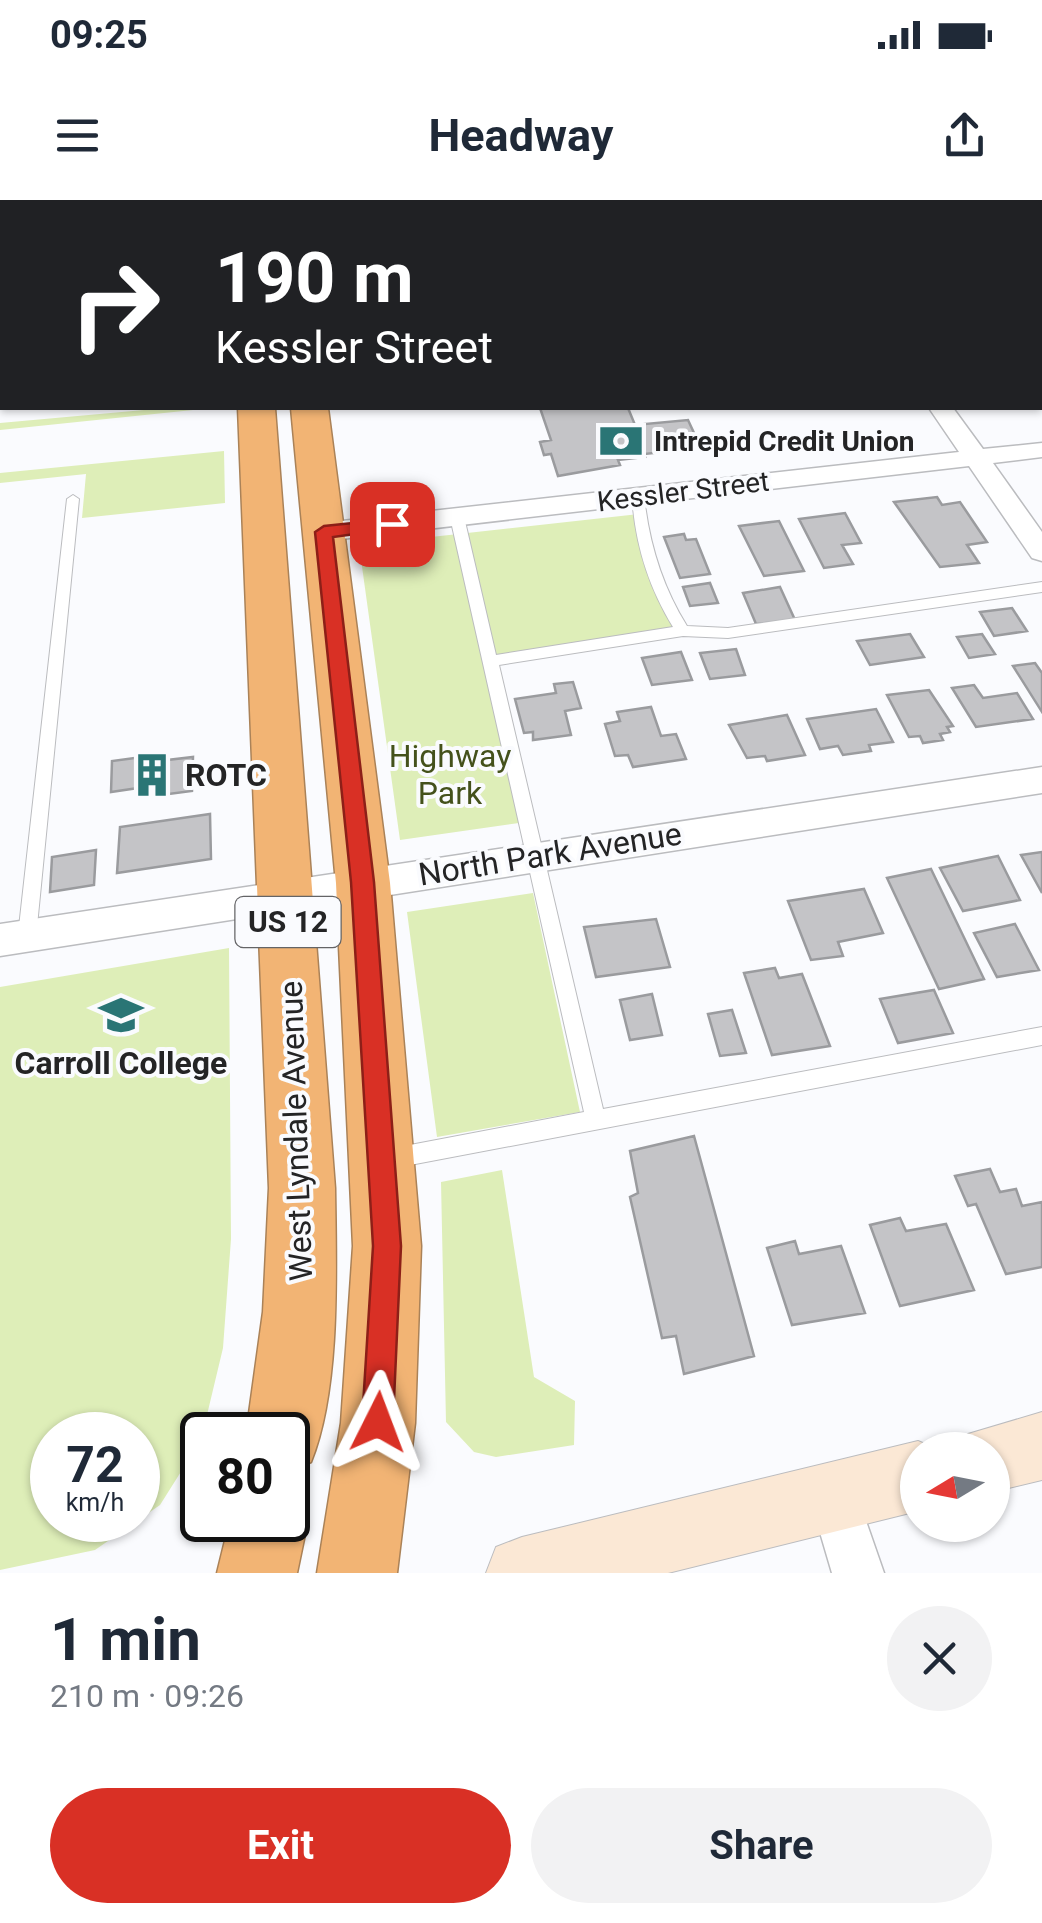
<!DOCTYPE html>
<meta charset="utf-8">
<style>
body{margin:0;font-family:Roboto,sans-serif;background:#f2f2f3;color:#1f2937;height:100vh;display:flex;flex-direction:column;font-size:38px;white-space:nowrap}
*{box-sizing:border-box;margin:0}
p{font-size:32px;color:#747a83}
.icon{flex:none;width:55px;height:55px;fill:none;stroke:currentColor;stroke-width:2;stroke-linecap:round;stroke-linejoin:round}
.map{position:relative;height:1373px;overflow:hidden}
.side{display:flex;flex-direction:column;background:#fff;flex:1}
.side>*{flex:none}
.top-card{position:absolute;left:0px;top:0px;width:1042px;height:210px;box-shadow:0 2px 8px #0004;background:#202124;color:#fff;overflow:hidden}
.needle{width:65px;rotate:260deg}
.fabs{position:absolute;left:900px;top:1232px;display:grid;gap:20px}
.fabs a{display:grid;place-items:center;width:110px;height:110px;border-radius:50%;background:#fff;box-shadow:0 2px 8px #0004;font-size:50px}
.speed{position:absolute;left:30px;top:1212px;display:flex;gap:20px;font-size:50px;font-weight:700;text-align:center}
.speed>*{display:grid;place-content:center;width:130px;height:130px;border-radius:50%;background:#fff;box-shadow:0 2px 8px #0004;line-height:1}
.speed small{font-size:25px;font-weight:400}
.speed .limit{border:5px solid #111;border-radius:15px;background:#fff;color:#111}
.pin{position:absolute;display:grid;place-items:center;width:85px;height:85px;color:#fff;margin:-42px;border-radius:20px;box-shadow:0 5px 15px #0006}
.me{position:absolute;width:110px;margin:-55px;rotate:3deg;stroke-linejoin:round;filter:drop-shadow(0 0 8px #0008)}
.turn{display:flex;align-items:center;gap:35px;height:210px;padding:0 50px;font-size:45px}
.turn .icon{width:130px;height:130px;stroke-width:2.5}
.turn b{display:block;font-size:70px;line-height:85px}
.round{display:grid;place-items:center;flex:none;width:105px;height:105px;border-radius:52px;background:#f2f2f3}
.head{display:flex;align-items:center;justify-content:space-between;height:170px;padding:0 50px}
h1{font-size:60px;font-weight:700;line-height:75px}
.button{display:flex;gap:20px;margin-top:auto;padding:20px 50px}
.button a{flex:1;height:115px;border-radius:60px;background:#d93025;color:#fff;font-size:40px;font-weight:700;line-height:115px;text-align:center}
.button a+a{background:#f2f2f3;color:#1f2937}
.status{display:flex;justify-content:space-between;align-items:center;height:70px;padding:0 50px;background:#fff;direction:ltr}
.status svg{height:28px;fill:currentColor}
header{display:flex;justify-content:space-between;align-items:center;height:130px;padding:0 50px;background:#fff;font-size:45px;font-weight:700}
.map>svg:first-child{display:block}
</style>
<div class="status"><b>09:25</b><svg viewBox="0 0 49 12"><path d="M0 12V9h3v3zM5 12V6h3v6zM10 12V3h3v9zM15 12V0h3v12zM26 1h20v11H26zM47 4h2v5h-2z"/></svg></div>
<header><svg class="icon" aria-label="menu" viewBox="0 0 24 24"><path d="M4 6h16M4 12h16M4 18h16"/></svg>Headway<svg class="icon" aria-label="share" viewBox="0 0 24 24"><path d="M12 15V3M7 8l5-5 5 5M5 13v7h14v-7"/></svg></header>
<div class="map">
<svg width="1042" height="1373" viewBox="0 0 1042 1373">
<rect width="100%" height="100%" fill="#fafbfe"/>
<path fill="#deeeb8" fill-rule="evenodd" d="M 166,208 L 193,210 L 0,230 L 0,223 Z
M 224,251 L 225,303 L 82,318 L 86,274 L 0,283 L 0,273 Z
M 639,314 L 683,431 L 484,462 L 519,623 L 400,640 L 359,345 Z
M 533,693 L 580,912 L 437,937 L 407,712 Z
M 229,748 L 231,1039 L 223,1148 L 201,1240 L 160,1305 L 95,1350 L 0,1370 L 0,787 ZM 52,1235 L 138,1235 L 138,1320 L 52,1320 Z
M 502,970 L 534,1177 L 575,1201 L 574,1245 L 496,1257 L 474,1252 L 446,1222 L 441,982 Z"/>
<path fill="#c4c4c7" stroke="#9a9b9e" stroke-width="2.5" d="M 604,0 L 874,0 L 603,2 Z
M 540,208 L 628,208 L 635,225 L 688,220 L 701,248 L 644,254 L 645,257 L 618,260 L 620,265 L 558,276 L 551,254 L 544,255 L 540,242 L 551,240 Z
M 937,297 L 942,305 L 960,302 L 987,342 L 967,345 L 979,363 L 940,367 L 894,302 Z
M 845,313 L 861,343 L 842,345 L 853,364 L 824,368 L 799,319 Z
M 779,321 L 804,371 L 764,376 L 739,326 Z
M 684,334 L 686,340 L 696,339 L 710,374 L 680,378 L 664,337 Z
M 710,383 L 718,403 L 690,406 L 683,387 Z
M 780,387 L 795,420 L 756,424 L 743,393 Z
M 1012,408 L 1027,431 L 994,436 L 980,412 Z
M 910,434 L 924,457 L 870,465 L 857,441 Z
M 982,434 L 995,454 L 969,458 L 957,437 Z
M 736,449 L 745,475 L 710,479 L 700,453 Z
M 681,452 L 692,480 L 652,485 L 642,458 Z
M 1035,463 L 1042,473 L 1042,512 L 1013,466 Z
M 573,482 L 581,508 L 565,511 L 571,535 L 533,540 L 533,532 L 524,533 L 515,499 L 556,493 L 554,484 Z
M 974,485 L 983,498 L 1017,493 L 1033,519 L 976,527 L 952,488 Z
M 929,490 L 953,526 L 947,527 L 950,532 L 940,534 L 943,540 L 923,543 L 920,536 L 909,537 L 887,495 Z
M 651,507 L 661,536 L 676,534 L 686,559 L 633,567 L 628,555 L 615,556 L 605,524 L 620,521 L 617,512 Z
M 876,509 L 893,542 L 869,545 L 871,551 L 843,555 L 838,546 L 820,549 L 807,519 Z
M 787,515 L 805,555 L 767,561 L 765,556 L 747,558 L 729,525 Z
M 150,556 L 150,562 L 193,557 L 192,591 L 145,597 L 145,587 L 111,592 L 112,561 Z
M 210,614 L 211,659 L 117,673 L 120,627 Z
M 96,650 L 94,685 L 50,692 L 52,657 Z
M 1042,652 L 1042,693 L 1021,655 Z
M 998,656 L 1020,700 L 963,711 L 940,668 Z
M 931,669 L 984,779 L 939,789 L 887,678 Z
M 864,689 L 883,733 L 838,742 L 843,756 L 811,760 L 788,701 Z
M 656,719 L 670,767 L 596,777 L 584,727 Z
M 1015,724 L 1039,770 L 997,777 L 974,733 Z
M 775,768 L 779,778 L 802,774 L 830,846 L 772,855 L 744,773 Z
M 934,790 L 953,833 L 898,843 L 880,799 Z
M 652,794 L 662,835 L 630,840 L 620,800 Z
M 732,810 L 746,853 L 720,856 L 708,814 Z
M 694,936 L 754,1156 L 684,1174 L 676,1136 L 662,1138 L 630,997 L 638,993 L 630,951 Z
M 990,969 L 1000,992 L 1016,989 L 1022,1006 L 1042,1002 L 1042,1067 L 1006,1074 L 976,1004 L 968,1006 L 955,976 Z
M 900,1018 L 906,1031 L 946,1024 L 974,1090 L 900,1106 L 870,1025 Z
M 795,1041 L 799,1054 L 841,1046 L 865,1113 L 792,1125 L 767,1048 Z"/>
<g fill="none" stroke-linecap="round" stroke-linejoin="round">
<g stroke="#bbbcbf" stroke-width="2">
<path id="lane" d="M 638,292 L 644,296 C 649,343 662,386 687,426 L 728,428 L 1042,382 L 1042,392 L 728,438 L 683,436 L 499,465 L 603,909 L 1042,827 L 1042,845 L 389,969 L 382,966 L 379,959 L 382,952 L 389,949 L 584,912 L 450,317 L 457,313 L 464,317 L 496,455 L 673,427 C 648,386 635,344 632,296 Z
M 73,295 L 79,299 L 36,736 L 33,742 L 27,744 L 21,742 L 18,736 L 67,299 Z"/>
</g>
<g stroke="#bbbcbf" stroke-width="3">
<path id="street" d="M 367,0 L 410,0 L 412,2 L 368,2 Z
M 886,0 L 904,0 L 905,2 L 886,2 Z
M 1040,54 L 1042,54 L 1042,66 L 1040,66 Z
M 1040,119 L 1042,119 L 1042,133 L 1040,133 Z
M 929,208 L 953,208 L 983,249 L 1042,243 L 1042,257 L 993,263 L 1042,332 L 1042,361 L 1032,358 L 969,266 L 324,341 L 315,338 L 311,332 L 315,326 L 324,323 L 959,252 Z
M 1042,567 L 1042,593 L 0,756 L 0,724 Z
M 834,1270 L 851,1278 L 884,1373 L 832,1373 L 809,1295 L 817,1278 Z"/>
</g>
<g stroke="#bbbcbf" stroke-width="2">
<path id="secondary" d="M 1042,1212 L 1042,1280 L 992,1292 L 992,1250 L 961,1250 L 968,1234 Z
M 918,1241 L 939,1250 L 918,1250 L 918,1311 L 668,1373 L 486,1373 L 496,1347 L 522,1337 Z"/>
</g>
<g stroke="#aa8258" stroke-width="3">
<path id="highway" d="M 224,0 L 254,0 L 254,2 L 224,2 Z
M 267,0 L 297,0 L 297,2 L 267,2 Z
M 238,208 L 275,208 L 335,988 C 336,1068 341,1188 311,1262 L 288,1271 L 288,1235 L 246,1235 L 263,1112 L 269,988 Z
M 291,208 L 328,208 L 390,683 L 421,1046 L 415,1223 L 397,1373 L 317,1373 L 341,1223 L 353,1046 L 336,683 Z
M 288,1289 L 297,1292 L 308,1320 L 297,1373 L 217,1373 L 230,1320 L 288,1320 Z"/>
</g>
<use href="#lane" fill="#fff" fill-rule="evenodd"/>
<use href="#street" fill="#fff" fill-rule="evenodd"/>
<use href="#secondary" fill="#fbe8d5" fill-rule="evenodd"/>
<use href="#highway" fill="#f2b474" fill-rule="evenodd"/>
</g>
<path fill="#d93025" stroke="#8d1f18" stroke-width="2.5" d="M 392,319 L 400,324 L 398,328 L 333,337 L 374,682 L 401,1046 L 393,1222 L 388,1233 L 378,1238 L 367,1233 L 362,1222 L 373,1046 L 351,682 L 315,332 L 324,326 Z"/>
<defs>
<g id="bank-bare" transform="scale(3.45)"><path d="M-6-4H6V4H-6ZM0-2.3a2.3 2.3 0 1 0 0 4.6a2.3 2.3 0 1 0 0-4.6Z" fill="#2a7575" stroke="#fafbfe" stroke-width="2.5" paint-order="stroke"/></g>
<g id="building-bare" transform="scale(3.45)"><path d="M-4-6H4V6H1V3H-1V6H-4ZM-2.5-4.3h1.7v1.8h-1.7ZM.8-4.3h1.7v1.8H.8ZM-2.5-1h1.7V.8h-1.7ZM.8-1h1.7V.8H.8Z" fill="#2a7575" stroke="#fafbfe" stroke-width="2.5" paint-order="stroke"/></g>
<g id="university-bare" transform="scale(3.45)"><path d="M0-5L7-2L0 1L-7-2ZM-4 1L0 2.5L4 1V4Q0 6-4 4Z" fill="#2a7575" stroke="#fafbfe" stroke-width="2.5" paint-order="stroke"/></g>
</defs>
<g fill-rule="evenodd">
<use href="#bank-bare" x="621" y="241"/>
<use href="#building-bare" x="152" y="575"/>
<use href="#university-bare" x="121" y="815"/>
</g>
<g text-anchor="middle" stroke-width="8" stroke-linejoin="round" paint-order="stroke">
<g font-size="28" font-weight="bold" fill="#242425" stroke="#fafbfe" text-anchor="start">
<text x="654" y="251">Intrepid Credit Union</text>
</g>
<g font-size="28" fill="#242425" stroke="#fafbfe">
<text transform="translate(683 291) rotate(-7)" y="10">Kessler Street</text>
</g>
<rect fill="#fafbfe" stroke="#646466" stroke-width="2.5" x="235.5" y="697" width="105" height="50" rx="8"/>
<g font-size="30" font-weight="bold" fill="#242425">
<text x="288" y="732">US 12</text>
</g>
<g font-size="32" fill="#44511b" stroke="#fafbfe">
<text x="450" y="567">Highway<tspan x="450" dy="37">Park</tspan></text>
</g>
<g font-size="32" font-weight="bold" fill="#242425" stroke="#fafbfe" text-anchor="start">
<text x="185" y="586">ROTC</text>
<text x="121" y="874" text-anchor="middle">Carroll College</text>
</g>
<g font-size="32" fill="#242425" stroke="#fafbfe">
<text transform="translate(550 654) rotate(-9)" y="11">North Park Avenue</text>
<text transform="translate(296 931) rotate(-92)" y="11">West Lyndale Avenue</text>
</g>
</g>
</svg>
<div class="fabs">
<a><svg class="needle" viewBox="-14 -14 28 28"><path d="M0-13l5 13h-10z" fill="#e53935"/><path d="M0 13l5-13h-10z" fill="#747a83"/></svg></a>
</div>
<div class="speed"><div>72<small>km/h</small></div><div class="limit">80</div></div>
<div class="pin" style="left:392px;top:324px;background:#d93025"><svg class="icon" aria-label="arrive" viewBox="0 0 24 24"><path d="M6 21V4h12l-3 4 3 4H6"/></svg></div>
<svg class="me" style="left:378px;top:1222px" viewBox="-20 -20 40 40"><path d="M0-17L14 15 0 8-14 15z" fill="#d93025" stroke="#fff" stroke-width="4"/></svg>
<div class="top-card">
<div class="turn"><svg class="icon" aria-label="right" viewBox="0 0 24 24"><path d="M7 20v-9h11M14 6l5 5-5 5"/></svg><div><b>190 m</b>Kessler Street</div></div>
</div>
</div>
<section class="side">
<div class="head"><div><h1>1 min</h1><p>210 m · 09:26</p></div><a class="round"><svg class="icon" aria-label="close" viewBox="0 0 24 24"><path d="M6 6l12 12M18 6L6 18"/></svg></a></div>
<div class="button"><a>Exit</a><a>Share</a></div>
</section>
